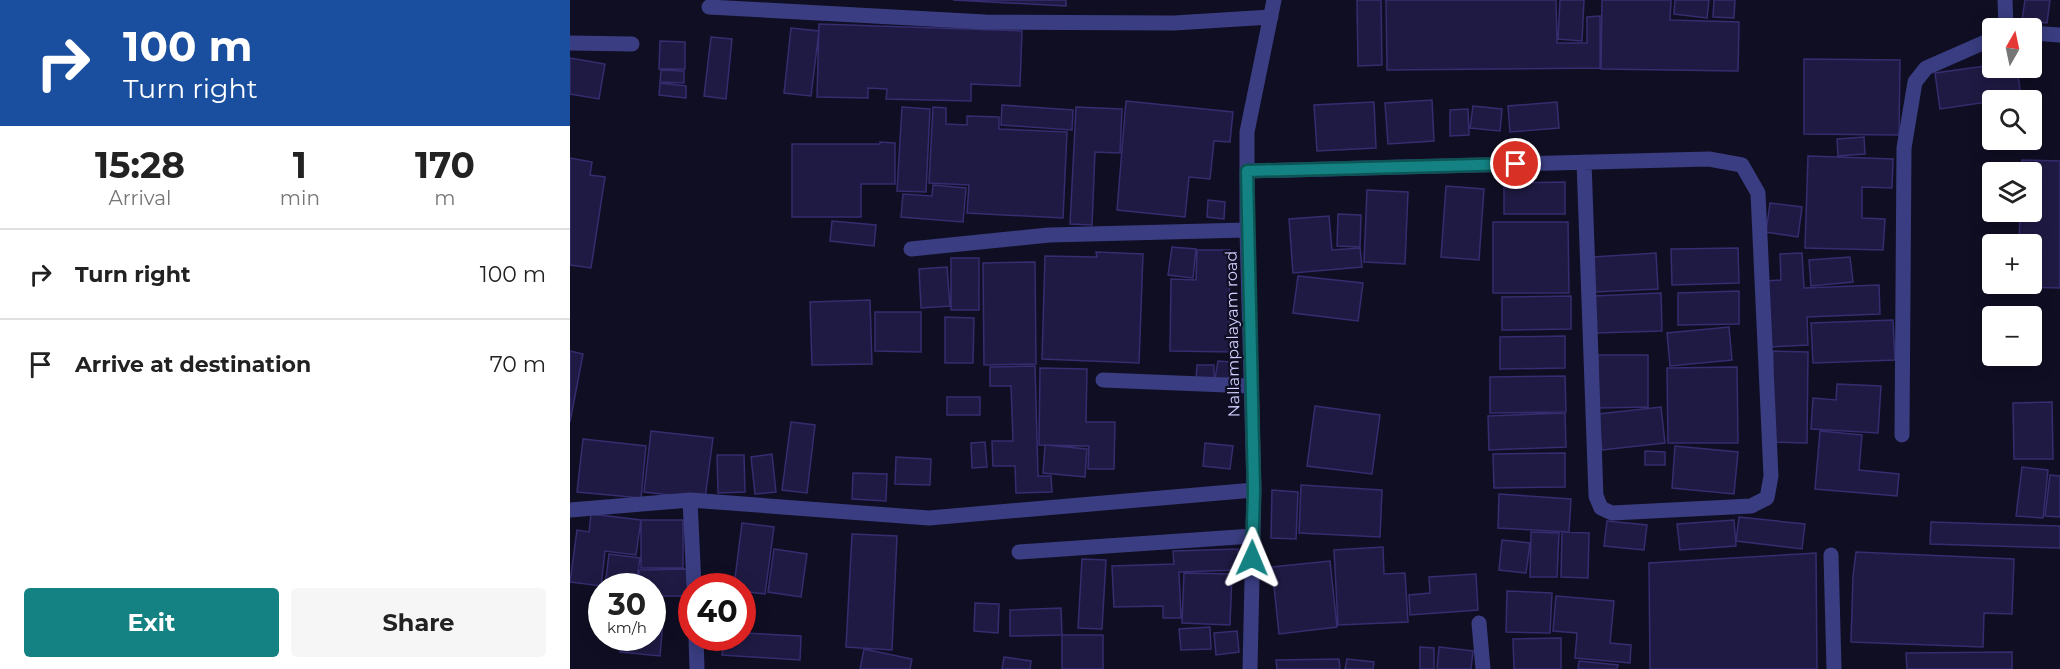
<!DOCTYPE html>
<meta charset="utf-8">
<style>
body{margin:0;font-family:Montserrat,sans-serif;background:#f6f6f6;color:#222;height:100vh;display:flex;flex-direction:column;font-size:22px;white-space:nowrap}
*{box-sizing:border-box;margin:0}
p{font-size:20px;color:#767676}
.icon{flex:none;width:33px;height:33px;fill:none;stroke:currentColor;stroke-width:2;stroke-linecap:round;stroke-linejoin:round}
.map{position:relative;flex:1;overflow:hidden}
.drawer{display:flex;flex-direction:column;background:#fff;width:570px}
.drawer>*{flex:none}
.top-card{background:#1a4fa0;color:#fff;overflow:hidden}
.needle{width:39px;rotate:9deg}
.controls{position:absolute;left:1412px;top:18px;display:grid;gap:12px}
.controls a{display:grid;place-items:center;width:60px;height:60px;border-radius:6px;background:#fff;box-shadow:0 3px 15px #0003;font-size:30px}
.speed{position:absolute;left:18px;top:573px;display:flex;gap:12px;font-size:30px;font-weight:700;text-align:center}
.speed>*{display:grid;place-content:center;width:78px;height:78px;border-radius:50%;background:#fff;box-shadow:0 3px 15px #0003;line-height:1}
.speed small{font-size:15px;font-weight:400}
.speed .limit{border:9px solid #d22;background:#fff;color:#111}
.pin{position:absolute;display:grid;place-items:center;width:51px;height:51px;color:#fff;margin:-26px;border:3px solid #fff;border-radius:50%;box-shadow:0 2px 6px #0007}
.me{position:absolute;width:66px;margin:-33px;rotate:1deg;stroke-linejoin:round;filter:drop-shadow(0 0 4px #0008)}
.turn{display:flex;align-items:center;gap:21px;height:126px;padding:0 24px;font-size:27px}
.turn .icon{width:78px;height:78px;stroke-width:2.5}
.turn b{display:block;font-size:42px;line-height:51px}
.eta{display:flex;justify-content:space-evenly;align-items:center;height:102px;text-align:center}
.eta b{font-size:36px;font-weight:700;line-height:42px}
.primary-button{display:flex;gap:12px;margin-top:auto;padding:12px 24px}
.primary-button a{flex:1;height:69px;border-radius:6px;background:#148182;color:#fff;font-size:24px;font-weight:700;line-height:69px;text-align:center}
.primary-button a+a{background:#f6f6f6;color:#222}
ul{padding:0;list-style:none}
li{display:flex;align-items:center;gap:18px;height:90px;padding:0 24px;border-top:2px solid #e0e0e0}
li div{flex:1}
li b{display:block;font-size:22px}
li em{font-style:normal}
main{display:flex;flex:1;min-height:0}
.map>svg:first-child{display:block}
</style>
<main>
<section class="drawer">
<div class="top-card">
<div class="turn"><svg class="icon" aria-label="right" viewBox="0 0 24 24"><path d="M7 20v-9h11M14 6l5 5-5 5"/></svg><div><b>100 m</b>Turn right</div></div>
</div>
<div class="eta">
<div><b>15:28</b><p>Arrival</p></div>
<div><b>1</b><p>min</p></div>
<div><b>170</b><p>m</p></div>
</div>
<ul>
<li><svg class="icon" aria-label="right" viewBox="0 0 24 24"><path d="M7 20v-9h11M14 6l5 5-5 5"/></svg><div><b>Turn right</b></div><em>100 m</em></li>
<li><svg class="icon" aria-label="arrive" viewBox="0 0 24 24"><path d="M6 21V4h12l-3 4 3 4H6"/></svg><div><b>Arrive at destination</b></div><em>70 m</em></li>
</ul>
<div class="primary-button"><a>Exit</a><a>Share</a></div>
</section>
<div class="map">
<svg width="1490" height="669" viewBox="0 0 1490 669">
<rect width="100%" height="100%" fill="#100e23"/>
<path fill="#1f1a43" stroke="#342d6f" stroke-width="1.5" d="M 383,0 L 496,0 L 496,6 Z
M 787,0 L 811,0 L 812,65 L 788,66 Z
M 816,0 L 986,0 L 987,43 L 1017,43 L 1017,17 L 1030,16 L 1030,68 L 817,70 Z
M 990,0 L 1014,0 L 1012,41 L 988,39 Z
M 1032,0 L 1101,0 L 1100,20 L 1169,22 L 1168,71 L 1031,69 Z
M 1105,0 L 1139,0 L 1137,18 L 1104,14 Z
M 1144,0 L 1165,0 L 1164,18 L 1143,17 Z
M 1455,0 L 1480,0 L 1477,23 L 1452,20 Z
M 249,24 L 452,31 L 450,86 L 401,84 L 401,101 L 316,99 L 317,89 L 298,88 L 298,98 L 247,97 Z
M 221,28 L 249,31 L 241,96 L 214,93 Z
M 141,37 L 162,39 L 156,99 L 134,96 Z
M 90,41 L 115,42 L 115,69 L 89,69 Z
M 0,58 L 35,64 L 29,99 L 0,94 Z
M 1234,59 L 1330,60 L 1329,135 L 1234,134 Z
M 1422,65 L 1422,68 L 1447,68 L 1451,97 L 1370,109 L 1365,73 Z
M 91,70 L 114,71 L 114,83 L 90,82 Z
M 90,83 L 116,86 L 116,98 L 89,95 Z
M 862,100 L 864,141 L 818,144 L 815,103 Z
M 556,101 L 663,112 L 660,142 L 644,141 L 640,179 L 619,177 L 615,217 L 547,210 Z
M 804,102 L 806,148 L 747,151 L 744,105 Z
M 987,102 L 989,128 L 940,132 L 938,106 Z
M 432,105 L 503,110 L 502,130 L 431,125 Z
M 903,106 L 932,109 L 930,131 L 900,128 Z
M 332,107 L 360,109 L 356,192 L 327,191 Z
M 363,107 L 376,108 L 376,124 L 397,125 L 397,116 L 429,117 L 429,129 L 497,132 L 493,218 L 397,213 L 399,185 L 359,183 Z
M 506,107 L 552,109 L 550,153 L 525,152 L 522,225 L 500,224 Z
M 898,109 L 899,135 L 880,136 L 880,110 Z
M 1294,137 L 1295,154 L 1268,156 L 1267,139 Z
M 310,142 L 325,143 L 325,184 L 291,184 L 291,217 L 222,217 L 222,144 L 310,144 Z
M 1238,156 L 1323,159 L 1322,188 L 1292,187 L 1292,218 L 1315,219 L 1313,250 L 1235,248 Z
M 0,158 L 22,162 L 20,175 L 35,177 L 21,268 L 0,265 Z
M 1452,160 L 1490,161 L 1490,288 L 1448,287 L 1448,284 L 1461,284 L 1461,244 L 1449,244 L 1450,212 L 1461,212 L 1461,172 L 1451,172 Z
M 995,182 L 995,214 L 934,214 L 934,183 Z
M 363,185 L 396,188 L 393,222 L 331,217 L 333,194 L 362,196 Z
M 876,186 L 914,189 L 909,260 L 871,257 Z
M 797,190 L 838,192 L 835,264 L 794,262 Z
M 638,200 L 655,202 L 654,219 L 637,217 Z
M 1200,203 L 1232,207 L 1228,237 L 1196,232 Z
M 768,214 L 791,215 L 790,247 L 767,246 Z
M 759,216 L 762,250 L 790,248 L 792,267 L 723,273 L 719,219 Z
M 262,221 L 306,225 L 304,246 L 260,241 Z
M 923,222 L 998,222 L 999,293 L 923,293 Z
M 602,247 L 626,249 L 623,278 L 598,275 Z
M 1168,248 L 1169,283 L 1102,285 L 1101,249 Z
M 627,250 L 660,250 L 659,325 L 663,325 L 663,352 L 600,351 L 601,279 L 626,280 Z
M 526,252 L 573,254 L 569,363 L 472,359 L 475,256 L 527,257 Z
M 1086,253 L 1088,289 L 1025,292 L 1023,257 Z
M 1232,253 L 1234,288 L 1309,285 L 1310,314 L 1237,317 L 1238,345 L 1198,347 L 1196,281 L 1211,280 L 1210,254 Z
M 1280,257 L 1283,282 L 1241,286 L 1239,260 Z
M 381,258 L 409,258 L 409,310 L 381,310 Z
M 465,262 L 466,364 L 414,365 L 413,263 Z
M 377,267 L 380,306 L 351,308 L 349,269 Z
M 728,276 L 793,283 L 788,321 L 723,313 Z
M 1169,291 L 1169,324 L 1108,325 L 1108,293 Z
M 1091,293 L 1092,331 L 1025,333 L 1024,296 Z
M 1001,296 L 1001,329 L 932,330 L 932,297 Z
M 300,300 L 302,364 L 242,365 L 240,302 Z
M 305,312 L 351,312 L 351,352 L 305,351 Z
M 375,317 L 404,318 L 403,363 L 375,363 Z
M 1323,320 L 1325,360 L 1243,363 L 1241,323 Z
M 1159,327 L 1162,360 L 1100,366 L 1097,333 Z
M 995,336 L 995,368 L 930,369 L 930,337 Z
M 0,351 L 13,354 L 0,422 Z
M 1203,351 L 1238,352 L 1237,443 L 1202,442 Z
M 1028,355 L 1078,355 L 1078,407 L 1028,408 Z
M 648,361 L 660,362 L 658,381 L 645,379 Z
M 627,365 L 644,365 L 644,380 L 626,379 Z
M 465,366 L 468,476 L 481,476 L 482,492 L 446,493 L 445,466 L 423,466 L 422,441 L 443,441 L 441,386 L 420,386 L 420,367 Z
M 1167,367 L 1168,443 L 1098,443 L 1097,368 Z
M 470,368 L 517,369 L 516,422 L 545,422 L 544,469 L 518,469 L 519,446 L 469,445 Z
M 995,376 L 996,412 L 920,413 L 920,377 Z
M 1267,384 L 1311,386 L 1308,433 L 1241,429 L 1243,398 L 1266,400 Z
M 377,397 L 410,397 L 410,415 L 377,415 Z
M 1482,402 L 1483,459 L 1444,459 L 1443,403 Z
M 745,406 L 810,415 L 802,474 L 737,466 Z
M 1091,407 L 1095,443 L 1032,450 L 1028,414 Z
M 995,413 L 996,447 L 919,450 L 918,416 Z
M 221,422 L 245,425 L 237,493 L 212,490 Z
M 81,431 L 143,438 L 135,499 L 74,492 Z
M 1250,431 L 1292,435 L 1289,470 L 1329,474 L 1327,496 L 1245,489 Z
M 13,439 L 76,446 L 71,498 L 7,492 Z
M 415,442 L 417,467 L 402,468 L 401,443 Z
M 635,443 L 663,446 L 660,469 L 633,466 Z
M 475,445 L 517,449 L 515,477 L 473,473 Z
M 1105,446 L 1168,452 L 1164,494 L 1102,488 Z
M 1075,451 L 1095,452 L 1095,465 L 1075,465 Z
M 995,453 L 995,487 L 924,488 L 923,454 Z
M 202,454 L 206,492 L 185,494 L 181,457 Z
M 147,455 L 174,455 L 175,492 L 148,493 Z
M 326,457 L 361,459 L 360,485 L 325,484 Z
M 1452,467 L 1478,470 L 1473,518 L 1446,516 Z
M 283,473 L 317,474 L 316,501 L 282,499 Z
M 1480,475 L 1490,476 L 1490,517 L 1475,516 Z
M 731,485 L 812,490 L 810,537 L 729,533 Z
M 702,490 L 728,492 L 726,539 L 701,538 Z
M 929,494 L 1001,499 L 999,532 L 928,528 Z
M 21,514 L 71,520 L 66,555 L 35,551 L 31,586 L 0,582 L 7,530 L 19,532 Z
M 1169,517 L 1235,524 L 1232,549 L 1166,541 Z
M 71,520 L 113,520 L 113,568 L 71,568 Z
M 1164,520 L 1166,546 L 1110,550 L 1107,524 Z
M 1037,521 L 1077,525 L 1074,550 L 1034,546 Z
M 1361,522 L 1490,526 L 1490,548 L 1360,544 Z
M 172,523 L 204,527 L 195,594 L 172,591 L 172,586 L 164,586 Z
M 961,532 L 989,533 L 987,577 L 960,577 Z
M 992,532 L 1019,533 L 1018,578 L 991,577 Z
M 282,534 L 327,536 L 322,650 L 276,647 Z
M 932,540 L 960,543 L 956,573 L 929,570 Z
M 813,547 L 814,574 L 835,573 L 838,622 L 768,625 L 764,550 Z
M 204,549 L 237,554 L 231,597 L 198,592 Z
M 668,549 L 668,570 L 609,572 L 611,618 L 593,618 L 593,606 L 544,607 L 542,566 L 604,564 L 603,551 Z
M 1286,552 L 1444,559 L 1442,614 L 1414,613 L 1413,647 L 1281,642 L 1283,576 Z
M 1246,553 L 1247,669 L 1080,669 L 1079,563 Z
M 39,554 L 70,558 L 66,586 L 35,586 Z
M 512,559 L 536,560 L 532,629 L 508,628 Z
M 760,561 L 767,627 L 709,634 L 702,567 Z
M 118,569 L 118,596 L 82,596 L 82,586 L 69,586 L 69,570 Z
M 614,573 L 662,574 L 660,625 L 612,623 Z
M 906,574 L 908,610 L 840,615 L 839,595 L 860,593 L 859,577 Z
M 937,591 L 982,593 L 980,633 L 936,632 Z
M 986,596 L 1044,601 L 1040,643 L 1061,645 L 1060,663 L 1005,658 L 1007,633 L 983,631 Z
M 405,603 L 429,604 L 428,633 L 404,631 Z
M 82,607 L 94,608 L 90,656 L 50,652 L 51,638 L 82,638 Z
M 491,608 L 492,635 L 440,636 L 440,610 Z
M 640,627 L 641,649 L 611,650 L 609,629 Z
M 667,631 L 669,652 L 646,655 L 644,633 Z
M 172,633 L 231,636 L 230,660 L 152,655 L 154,638 L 172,638 Z
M 492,635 L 533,635 L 533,669 L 492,669 Z
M 991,638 L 991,669 L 944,669 L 943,639 Z
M 850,647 L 864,648 L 864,669 L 850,669 Z
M 869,647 L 903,651 L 901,669 L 867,669 Z
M 294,649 L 342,659 L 340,669 L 290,669 Z
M 1442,652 L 1442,669 L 1337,669 L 1336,653 Z
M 434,657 L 461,661 L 460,669 L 432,669 Z
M 769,659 L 770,669 L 707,669 L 706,660 Z
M 777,659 L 804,662 L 803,669 L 775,669 Z
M 1009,661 L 1048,665 L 1047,669 L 1008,669 Z"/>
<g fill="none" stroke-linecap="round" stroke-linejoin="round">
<path stroke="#3a3d81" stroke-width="15" d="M 1435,0 L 1436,28
M 139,7 L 415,22 L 604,23 L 701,17
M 1461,33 L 1490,35
M 0,43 L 62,44
M 677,171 L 1139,159 L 1172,165 L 1188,193 L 1201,476 L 1197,498 L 1181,506 L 1042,513 L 1031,508 L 1026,496 L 1014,162
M 341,249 L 479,235 L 677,230
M 533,380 L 681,386
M 1332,435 L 1334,148 L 1345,82 L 1356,68 L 1422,39
M 120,500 L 124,586
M 0,510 L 120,500 L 359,518 L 684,490
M 449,552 L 683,536
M 1261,555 L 1264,669
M 909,623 L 913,669
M 126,638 L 127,669
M 680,669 L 684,490 L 677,230 L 677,132 L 704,0"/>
</g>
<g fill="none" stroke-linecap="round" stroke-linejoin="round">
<g stroke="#0d5454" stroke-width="15">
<path id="route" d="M 682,558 L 684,490 L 677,171 L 946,164"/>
</g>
<use href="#route" stroke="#148182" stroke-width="10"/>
</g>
<g text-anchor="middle" stroke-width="4.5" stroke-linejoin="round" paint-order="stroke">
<g font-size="16" fill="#d1d0fe" stroke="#100e23">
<text transform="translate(662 334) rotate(-91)" y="6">Nallampalayam road</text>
</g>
</g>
</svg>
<div class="controls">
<a><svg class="needle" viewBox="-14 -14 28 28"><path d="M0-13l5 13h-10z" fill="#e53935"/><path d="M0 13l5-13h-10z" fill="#767676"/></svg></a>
<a><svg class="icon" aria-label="search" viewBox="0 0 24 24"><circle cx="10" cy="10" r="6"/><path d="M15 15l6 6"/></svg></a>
<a><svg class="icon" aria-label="layers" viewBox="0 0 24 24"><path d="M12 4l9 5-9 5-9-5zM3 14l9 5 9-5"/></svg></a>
<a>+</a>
<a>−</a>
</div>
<div class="speed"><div>30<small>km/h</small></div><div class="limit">40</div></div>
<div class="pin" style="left:946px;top:164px;background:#d93025"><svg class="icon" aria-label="arrive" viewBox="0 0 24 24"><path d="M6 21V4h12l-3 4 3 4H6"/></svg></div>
<svg class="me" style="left:682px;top:558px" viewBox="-20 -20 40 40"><path d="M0-17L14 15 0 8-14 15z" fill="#148182" stroke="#fff" stroke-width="4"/></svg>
</div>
</main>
